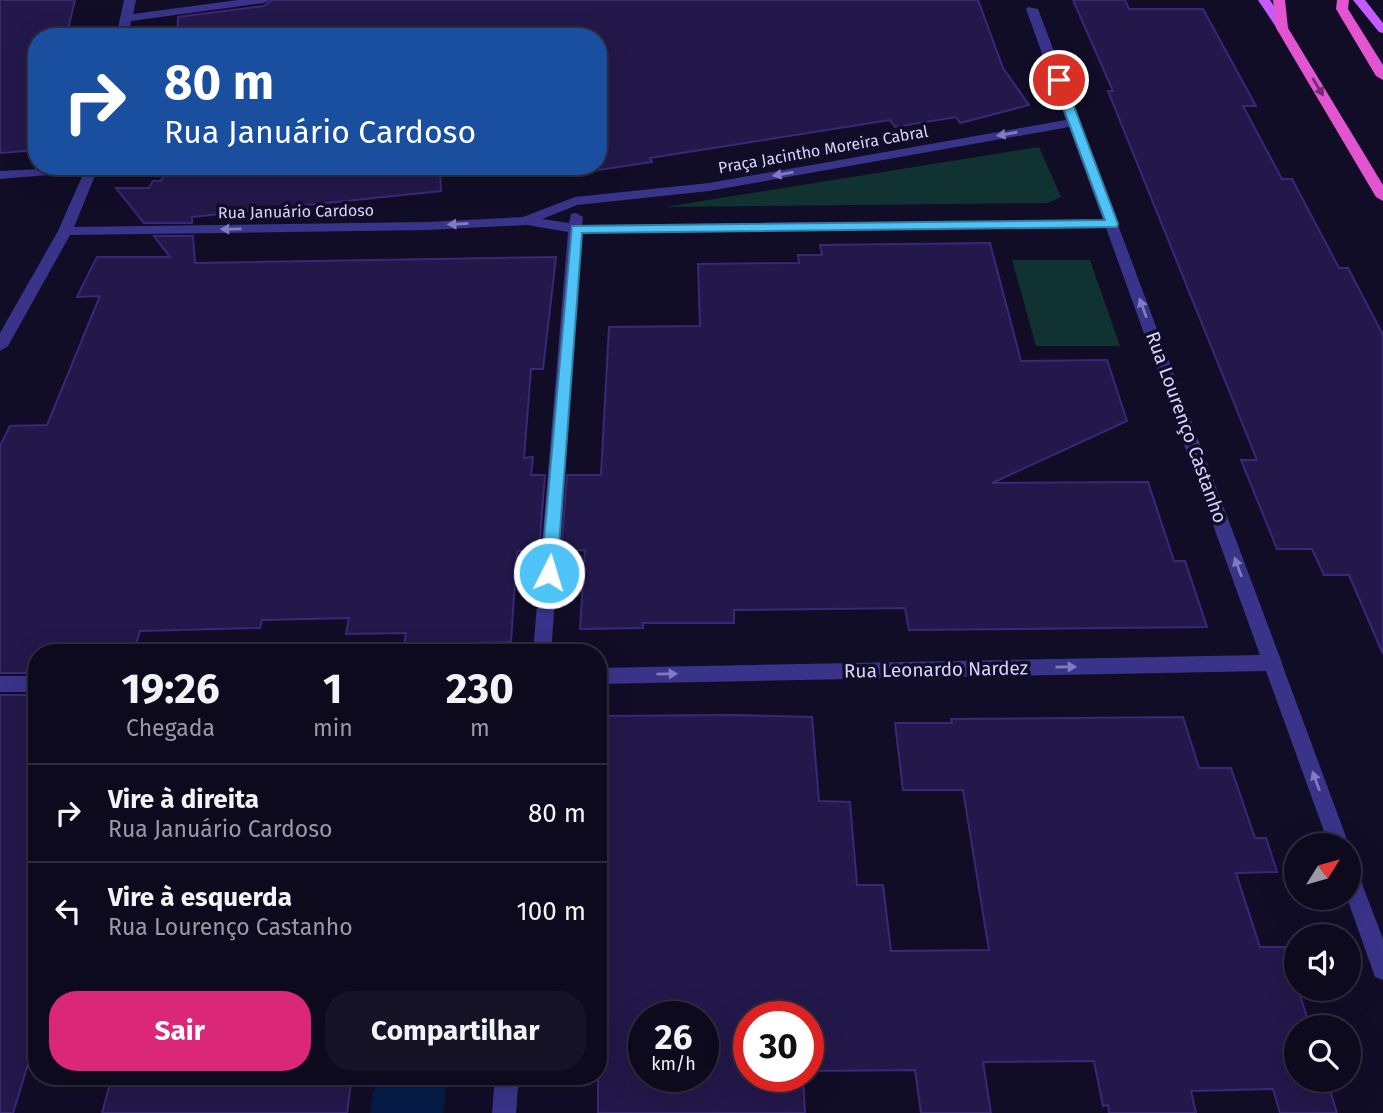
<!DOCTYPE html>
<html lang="pt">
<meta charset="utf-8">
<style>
body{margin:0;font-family:"Fira Sans",sans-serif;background:#171326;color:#f1f3f6;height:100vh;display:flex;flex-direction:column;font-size:26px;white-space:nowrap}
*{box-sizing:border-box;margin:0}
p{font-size:23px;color:#9b9aa4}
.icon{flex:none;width:38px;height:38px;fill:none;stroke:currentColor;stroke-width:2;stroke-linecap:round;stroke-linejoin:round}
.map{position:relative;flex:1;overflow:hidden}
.panel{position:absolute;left:28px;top:644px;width:579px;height:441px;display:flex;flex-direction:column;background:#0e0a1d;border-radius:28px;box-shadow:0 7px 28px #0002,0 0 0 2px #2e2b3b}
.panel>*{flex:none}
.guide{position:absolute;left:28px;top:28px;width:579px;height:147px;border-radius:28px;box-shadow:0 7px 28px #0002,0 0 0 2px #2e2b3b;background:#1a4fa0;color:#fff;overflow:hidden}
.needle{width:46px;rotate:53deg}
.buttons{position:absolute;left:1284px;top:833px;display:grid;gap:14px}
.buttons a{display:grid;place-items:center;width:77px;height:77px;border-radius:50%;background:#0e0a1d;box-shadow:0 7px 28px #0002,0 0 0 2px #2e2b3b;font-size:35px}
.speed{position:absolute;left:628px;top:1001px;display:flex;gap:14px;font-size:35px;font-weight:700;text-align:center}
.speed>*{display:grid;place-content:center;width:91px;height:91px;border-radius:50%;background:#0e0a1d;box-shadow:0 7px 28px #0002,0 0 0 2px #2e2b3b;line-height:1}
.speed small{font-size:18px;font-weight:400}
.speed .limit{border:10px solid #d22;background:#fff;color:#111}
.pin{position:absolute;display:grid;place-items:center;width:60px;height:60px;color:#fff;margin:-30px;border:4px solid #fff;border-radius:50%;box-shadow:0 2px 7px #0007}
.me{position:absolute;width:77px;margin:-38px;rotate:5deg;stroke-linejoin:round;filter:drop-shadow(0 0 5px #0008)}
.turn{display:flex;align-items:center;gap:24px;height:147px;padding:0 21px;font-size:32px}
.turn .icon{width:91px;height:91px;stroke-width:2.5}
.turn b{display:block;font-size:49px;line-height:60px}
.eta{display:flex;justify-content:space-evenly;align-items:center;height:119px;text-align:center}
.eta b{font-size:42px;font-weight:700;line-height:49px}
.primary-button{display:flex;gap:14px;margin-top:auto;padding:14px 21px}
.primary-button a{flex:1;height:80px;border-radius:28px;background:#db2777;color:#fff;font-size:28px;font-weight:700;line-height:80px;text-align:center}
.primary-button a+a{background:#171326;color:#f1f3f6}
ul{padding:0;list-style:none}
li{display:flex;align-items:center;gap:21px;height:98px;padding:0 21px;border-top:2px solid #2e2b3b}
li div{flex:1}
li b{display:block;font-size:26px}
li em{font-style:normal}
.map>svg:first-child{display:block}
</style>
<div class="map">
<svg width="1383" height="1113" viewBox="0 0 1383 1113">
<rect width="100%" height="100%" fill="#120d27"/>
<path fill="#103231" d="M 1039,147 L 1061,197 L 1048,203 L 665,207 Z
M 1012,260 L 1090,260 L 1120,346 L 1036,346 Z"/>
<path fill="#061c48" d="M 376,1077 L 447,1078 L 443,1113 L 370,1113 Z"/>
<path fill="#23184a" stroke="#392878" stroke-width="2" fill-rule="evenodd" d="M 0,0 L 75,0 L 66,37 L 37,37 L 37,150 L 0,153 Z
M 272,0 L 978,0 L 1003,68 L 1029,105 L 960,123 L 956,117 L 895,127 L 890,120 L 650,158 L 652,162 L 598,170 L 598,37 L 566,37 L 563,30 L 516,37 L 177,37 L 178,17 L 264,6 Z
M 1073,0 L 1125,0 L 1129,9 L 1203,9 L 1256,106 L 1243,106 L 1282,179 L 1292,179 L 1339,268 L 1348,268 L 1383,335 L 1383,654 L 1349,575 L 1324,575 L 1312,549 L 1277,549 L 1241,460 L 1257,460 L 1108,91 L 1113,91 Z
M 167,166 L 440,166 L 441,191 L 192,217 L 192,223 L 144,223 L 116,188 L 149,188 L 153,181 L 161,181 Z
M 154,236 L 193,236 L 195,263 L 556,257 L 543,369 L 531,369 L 524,458 L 533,457 L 531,475 L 545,475 L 539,551 L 517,551 L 511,642 L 404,645 L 406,633 L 346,634 L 349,618 L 262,620 L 260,628 L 140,631 L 134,651 L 37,653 L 37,673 L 0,673 L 0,446 L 10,426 L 47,425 L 100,296 L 77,297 L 97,257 L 170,257 Z
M 990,243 L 1021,361 L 1107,360 L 1127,421 L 992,483 L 1148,482 L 1174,561 L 1185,561 L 1207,627 L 909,630 L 905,608 L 734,610 L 734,623 L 643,623 L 643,628 L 580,629 L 585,550 L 561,551 L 567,475 L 601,475 L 609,327 L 700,326 L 698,264 L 799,263 L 798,255 L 822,255 L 820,245 Z
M 0,695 L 37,695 L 37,1035 L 13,1113 L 0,1113 Z
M 732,715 L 812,717 L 819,801 L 850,802 L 857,885 L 883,885 L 891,951 L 989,950 L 963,790 L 903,790 L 895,723 L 952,723 L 951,719 L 1183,717 L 1199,768 L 1231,768 L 1255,838 L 1266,838 L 1277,872 L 1236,873 L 1260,947 L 1285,947 L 1310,1027 L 1297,1027 L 1297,1080 L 1327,1080 L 1337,1113 L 1280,1113 L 1273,1089 L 1191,1091 L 1196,1113 L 1109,1113 L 1108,1105 L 1103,1106 L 1094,1061 L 983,1062 L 991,1113 L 921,1113 L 915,1070 L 808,1071 L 808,1017 L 749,1017 L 749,1076 L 803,1076 L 805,1113 L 598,1113 L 598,716 ZM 644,1017 L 704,1017 L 704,1076 L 644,1076 Z
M 112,1076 L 352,1076 L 347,1113 L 102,1113 Z"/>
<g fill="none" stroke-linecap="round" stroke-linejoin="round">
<path fill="#39348a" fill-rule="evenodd" d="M 124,0 L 136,0 L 133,14 L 238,0 L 270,0 L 264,3 L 131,21 L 128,37 L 116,37 Z
M 1028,7 L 1038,9 L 1119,224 L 1118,225 L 1282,663 L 1282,664 L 1349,845 L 1329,845 L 1266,671 L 598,684 L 598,668 L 1260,655 L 1106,228 L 582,233 L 551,653 L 533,653 L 568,232 L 527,225 L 426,230 L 70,235 L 8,346 L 0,351 L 0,333 L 58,231 L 84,172 L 0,179 L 0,171 L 99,166 L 74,227 L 426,222 L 523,217 L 575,197 L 709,183 L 1066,120 L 1026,9 ZM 1069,127 L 1103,220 L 582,225 L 583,217 L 576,213 L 571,214 L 569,223 L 542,219 L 577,205 L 709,191 Z
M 0,676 L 37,676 L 37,692 L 0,692 Z
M 1349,865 L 1356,868 L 1383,939 L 1383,980 L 1375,977 L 1347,898 L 1349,898 Z
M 495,1076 L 519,1076 L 516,1113 L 492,1113 Z"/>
<path fill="#c55aff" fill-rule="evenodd" d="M 1258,0 L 1270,0 L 1288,28 L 1286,30 L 1278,30 Z
M 1353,0 L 1365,0 L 1383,23 L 1383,33 L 1379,32 Z"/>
<path fill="#e254d0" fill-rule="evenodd" d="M 1273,0 L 1285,0 L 1288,28 L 1383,185 L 1383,201 L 1376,197 L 1276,28 Z
M 1337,0 L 1349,0 L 1348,9 L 1383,65 L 1383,80 L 1376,76 L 1336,9 Z"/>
</g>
<defs><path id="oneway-solid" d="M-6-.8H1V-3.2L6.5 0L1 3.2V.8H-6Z" transform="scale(1.75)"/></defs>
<use fill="#702d73" href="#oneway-solid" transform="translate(1318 87) rotate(59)"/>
<g fill="#817cbf">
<use href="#oneway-solid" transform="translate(1007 134) rotate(170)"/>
<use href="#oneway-solid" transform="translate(783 174) rotate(170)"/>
<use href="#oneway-solid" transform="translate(458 224) rotate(177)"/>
<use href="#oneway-solid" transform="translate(231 229) rotate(179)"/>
<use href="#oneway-solid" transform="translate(1143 308) rotate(-110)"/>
<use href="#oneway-solid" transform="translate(1238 567) rotate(-110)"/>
<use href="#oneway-solid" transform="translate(1066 667) rotate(-1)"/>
<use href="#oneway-solid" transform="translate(667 674) rotate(-1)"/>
<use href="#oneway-solid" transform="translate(1316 781) rotate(-110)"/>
</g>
<path fill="#4fc3f7" stroke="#337fa1" stroke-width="2" d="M 1059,77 L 1064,80 L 1118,224 L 1117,227 L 582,233 L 557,573 L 549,580 L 543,578 L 541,573 L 572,226 L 1105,220 L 1053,80 Z"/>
<g text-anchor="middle" stroke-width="7" stroke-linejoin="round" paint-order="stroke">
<g font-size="16" fill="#d9d3ff" stroke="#120d27">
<text transform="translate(823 149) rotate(-10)" y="6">Praça Jacintho Moreira Cabral</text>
<text transform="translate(296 211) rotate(-1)" y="6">Rua Januário Cardoso</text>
</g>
<g font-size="19" fill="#d9d3ff" stroke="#120d27">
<text transform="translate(1187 427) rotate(70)" y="7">Rua Lourenço Castanho</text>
<text transform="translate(936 669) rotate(-1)" y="7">Rua Leonardo Nardez</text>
</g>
</g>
</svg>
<div class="buttons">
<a><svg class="needle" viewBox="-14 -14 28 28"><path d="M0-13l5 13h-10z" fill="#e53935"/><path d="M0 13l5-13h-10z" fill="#9b9aa4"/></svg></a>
<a><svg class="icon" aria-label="sound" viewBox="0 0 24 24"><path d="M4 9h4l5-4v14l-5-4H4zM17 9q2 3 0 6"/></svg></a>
<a><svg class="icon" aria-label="search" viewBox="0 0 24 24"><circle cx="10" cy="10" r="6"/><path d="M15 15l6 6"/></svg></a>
</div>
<div class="speed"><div>26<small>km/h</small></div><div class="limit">30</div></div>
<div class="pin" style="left:1059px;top:80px;background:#d93025"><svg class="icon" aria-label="arrive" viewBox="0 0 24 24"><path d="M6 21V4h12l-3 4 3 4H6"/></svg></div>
<svg class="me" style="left:549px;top:573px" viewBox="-20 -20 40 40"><circle r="17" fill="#4fc3f7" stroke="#fff" stroke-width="3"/><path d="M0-11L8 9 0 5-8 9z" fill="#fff"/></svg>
<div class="guide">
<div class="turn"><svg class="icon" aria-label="right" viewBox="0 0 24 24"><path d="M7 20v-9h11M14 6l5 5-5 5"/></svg><div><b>80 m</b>Rua Januário Cardoso</div></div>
</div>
<section class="panel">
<div class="eta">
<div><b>19:26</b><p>Chegada</p></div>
<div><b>1</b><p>min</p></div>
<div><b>230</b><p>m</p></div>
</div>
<ul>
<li><svg class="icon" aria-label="right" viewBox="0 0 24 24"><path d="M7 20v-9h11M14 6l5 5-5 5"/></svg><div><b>Vire à direita</b><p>Rua Januário Cardoso</p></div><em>80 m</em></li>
<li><svg class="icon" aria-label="left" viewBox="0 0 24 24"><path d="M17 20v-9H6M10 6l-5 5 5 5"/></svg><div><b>Vire à esquerda</b><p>Rua Lourenço Castanho</p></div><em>100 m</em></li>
</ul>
<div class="primary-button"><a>Sair</a><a>Compartilhar</a></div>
</section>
</div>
